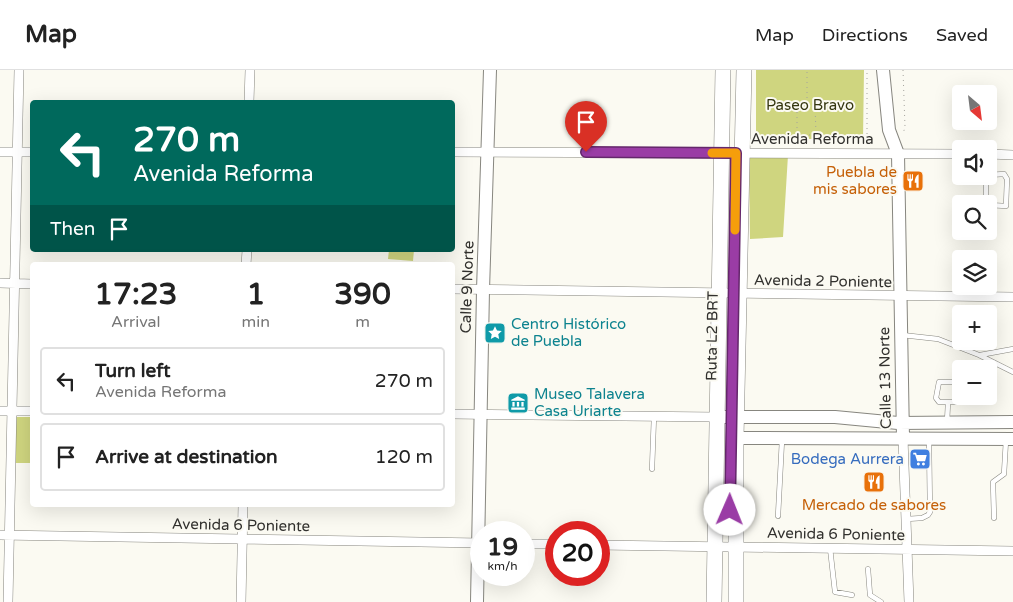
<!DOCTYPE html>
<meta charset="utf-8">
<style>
body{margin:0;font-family:"Varela Round",sans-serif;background:#f2f2f2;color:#222;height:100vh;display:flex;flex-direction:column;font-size:19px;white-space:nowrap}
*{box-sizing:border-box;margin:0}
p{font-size:16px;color:#767676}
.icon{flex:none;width:28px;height:28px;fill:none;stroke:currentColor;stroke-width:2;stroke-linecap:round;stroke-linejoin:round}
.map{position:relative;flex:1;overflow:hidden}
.sheet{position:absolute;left:30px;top:192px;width:425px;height:245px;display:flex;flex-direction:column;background:#fff;border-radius:5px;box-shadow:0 5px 20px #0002}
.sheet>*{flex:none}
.hud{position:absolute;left:30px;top:30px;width:425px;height:152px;border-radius:5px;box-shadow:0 5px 20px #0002;background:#00695c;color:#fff;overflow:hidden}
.needle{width:32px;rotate:152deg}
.tools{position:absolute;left:952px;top:15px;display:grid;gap:10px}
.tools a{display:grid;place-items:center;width:45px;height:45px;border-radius:5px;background:#fff;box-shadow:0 5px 20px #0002;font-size:25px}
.speed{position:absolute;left:470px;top:451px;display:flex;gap:10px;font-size:25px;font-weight:700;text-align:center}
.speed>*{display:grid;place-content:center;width:65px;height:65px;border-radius:50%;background:#fff;box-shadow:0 5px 20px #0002;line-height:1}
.speed small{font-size:12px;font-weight:400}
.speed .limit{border:8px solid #d22;background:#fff;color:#111}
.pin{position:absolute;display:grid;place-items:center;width:42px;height:42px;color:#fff;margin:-51px -21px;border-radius:50% 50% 50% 0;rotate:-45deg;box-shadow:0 0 5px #0007}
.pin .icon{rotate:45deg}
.me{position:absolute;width:55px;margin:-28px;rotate:1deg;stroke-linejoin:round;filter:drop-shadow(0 0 4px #0008)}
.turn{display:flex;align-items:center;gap:18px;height:105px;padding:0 20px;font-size:22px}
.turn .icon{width:65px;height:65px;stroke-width:2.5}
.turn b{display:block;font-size:35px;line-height:42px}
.then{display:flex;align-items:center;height:48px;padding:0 20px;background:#0003;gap:10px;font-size:19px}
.eta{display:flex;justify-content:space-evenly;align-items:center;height:85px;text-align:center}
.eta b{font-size:30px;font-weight:800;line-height:35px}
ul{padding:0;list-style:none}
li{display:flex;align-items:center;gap:15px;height:68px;margin:0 10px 8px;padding:0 10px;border:2px solid #e0e0e0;border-radius:5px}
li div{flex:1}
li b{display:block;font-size:19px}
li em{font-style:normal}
header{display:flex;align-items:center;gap:30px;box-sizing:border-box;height:70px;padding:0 25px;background:#fff;border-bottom:1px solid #e0e0e0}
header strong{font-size:24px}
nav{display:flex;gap:28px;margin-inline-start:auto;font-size:18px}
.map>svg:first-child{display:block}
</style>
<header>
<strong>Map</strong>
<nav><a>Map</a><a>Directions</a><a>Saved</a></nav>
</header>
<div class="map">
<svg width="1013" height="532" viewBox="0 0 1013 532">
<rect width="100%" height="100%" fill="#fbfaf2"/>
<path fill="#cfd57f" d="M 756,0 L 864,0 L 863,69 L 756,69 Z
M 749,85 L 788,85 L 783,167 L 750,169 Z
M 389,180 L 414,180 L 413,191 L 388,189 Z
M 14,347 L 32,347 L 32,393 L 14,393 Z"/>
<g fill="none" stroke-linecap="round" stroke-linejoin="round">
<g stroke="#87867f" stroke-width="5.5">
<path id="lane" d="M 989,105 L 1004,104 L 1007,109 L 1006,136 L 989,135
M 986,134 L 986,106
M 902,265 L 938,269 L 979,285 L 1013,302
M 980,285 L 1013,279
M 961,312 L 939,312 L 936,328 L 939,332 L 963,332 L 967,329 L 967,326
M 947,352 L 948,333
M 652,399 L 654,346
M 778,446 L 782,370
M 994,448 L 993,412 L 1004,404 L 1006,370
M 907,449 L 922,448 L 928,445 L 930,442 L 929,370
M 830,478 L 835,522 L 852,525
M 868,499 L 870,525 L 881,532"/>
</g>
<g stroke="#87867f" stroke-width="10">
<path id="street" d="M 249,32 L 250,0
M 0,82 L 32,82
M 452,82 L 961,84
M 989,84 L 1013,85
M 246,195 L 247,180
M 0,213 L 32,214
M 452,219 L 1013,227
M 0,341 L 32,341
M 452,344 L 717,347
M 903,368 L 909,532
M 0,465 L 481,473
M 524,474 L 556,474
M 599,475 L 1013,481
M 8,532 L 19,0
M 241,532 L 243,435"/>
</g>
<g stroke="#87867f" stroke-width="14">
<path id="secondary" d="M 883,0 L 889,60 L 898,84 L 903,368
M 717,347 L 835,347 L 898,353 L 1013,352
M 736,368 L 1013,369
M 477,532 L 483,220 L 490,0"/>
</g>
<g stroke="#87867f" stroke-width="16">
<path id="primary" d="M 714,532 L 723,0
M 736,532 L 736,368 L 744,0"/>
</g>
<path stroke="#a4a39d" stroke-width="1" stroke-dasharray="1 4" stroke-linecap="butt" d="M 903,0 L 905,57 L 903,64
M 797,33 L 815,34 L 816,65 L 797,65 Z
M 807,33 L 807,0
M 807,74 L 807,66
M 867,74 L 867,0
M 969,78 L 982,78"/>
<use href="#lane" stroke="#fff" stroke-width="4.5"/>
<use href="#street" stroke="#fff" stroke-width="9"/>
<use href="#secondary" stroke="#fff" stroke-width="12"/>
<use href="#primary" stroke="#fff" stroke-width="15"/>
</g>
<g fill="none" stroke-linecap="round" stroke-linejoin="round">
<g stroke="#64276b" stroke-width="12">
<path id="route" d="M 586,82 L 736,83 L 730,440"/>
</g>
<use href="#route" stroke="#9a3ca5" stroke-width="9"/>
<path stroke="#f59e0b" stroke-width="9" d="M 712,83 L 736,83 L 735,160"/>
</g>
<defs>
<g id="restaurant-square" transform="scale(1.125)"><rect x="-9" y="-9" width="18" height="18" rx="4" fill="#e8710a" stroke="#fbfaf2"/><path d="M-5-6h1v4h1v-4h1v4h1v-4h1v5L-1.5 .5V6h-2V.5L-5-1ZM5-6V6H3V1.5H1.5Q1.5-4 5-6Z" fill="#fff"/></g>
<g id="sight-square" transform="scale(1.125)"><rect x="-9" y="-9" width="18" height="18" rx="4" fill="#0f9aa8" stroke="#fbfaf2"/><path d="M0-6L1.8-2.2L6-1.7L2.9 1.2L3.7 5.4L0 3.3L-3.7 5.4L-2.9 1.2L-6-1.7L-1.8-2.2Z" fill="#fff"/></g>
<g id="museum-square" transform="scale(1.125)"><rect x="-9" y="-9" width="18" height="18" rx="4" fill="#0f9aa8" stroke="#fbfaf2"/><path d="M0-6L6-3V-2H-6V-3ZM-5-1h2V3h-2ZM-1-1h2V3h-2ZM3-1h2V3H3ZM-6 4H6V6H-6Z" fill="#fff"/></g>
<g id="supermarket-square" transform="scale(1.125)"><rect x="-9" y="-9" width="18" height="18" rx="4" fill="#3f7fe0" stroke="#fbfaf2"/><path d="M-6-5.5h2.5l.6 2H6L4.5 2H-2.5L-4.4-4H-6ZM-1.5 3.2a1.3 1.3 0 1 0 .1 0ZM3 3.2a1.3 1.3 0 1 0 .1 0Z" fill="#fff"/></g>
</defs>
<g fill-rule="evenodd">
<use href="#restaurant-square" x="913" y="111"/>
<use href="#sight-square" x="495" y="263"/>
<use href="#museum-square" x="518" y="333"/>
<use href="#supermarket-square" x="920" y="389"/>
<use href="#restaurant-square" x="874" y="412"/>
</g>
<g text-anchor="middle" stroke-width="4" stroke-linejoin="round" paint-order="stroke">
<g font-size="15" fill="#34360f" stroke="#fbfaf2">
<text x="810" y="40">Paseo Bravo</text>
</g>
<g font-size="15" fill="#32312e" stroke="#fbfaf2">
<text x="812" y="74">Avenida Reforma</text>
<text transform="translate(823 211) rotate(1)" y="5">Avenida 2 Poniente</text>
<text transform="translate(467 217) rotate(-88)" y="5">Calle 9 Norte</text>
<text transform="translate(712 266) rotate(-89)" y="5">Ruta L2 BRT</text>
<text transform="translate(885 308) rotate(-91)" y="5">Calle 13 Norte</text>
<text transform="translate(241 455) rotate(1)" y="5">Avenida 6 Poniente</text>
<text transform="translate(836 464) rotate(1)" y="5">Avenida 6 Poniente</text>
</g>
<g font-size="15" fill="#c56008" stroke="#fbfaf2" text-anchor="end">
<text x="897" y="107">Puebla de<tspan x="897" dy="17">mis sabores</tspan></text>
<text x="874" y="440" text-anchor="middle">Mercado de sabores</text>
</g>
<g font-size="15" fill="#0d838f" stroke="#fbfaf2" text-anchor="start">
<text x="511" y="259">Centro Histórico<tspan x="511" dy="17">de Puebla</tspan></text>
<text x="534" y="329">Museo Talavera<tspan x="534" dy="17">Casa Uriarte</tspan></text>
</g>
<g font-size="15" fill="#366cbe" stroke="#fbfaf2" text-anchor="end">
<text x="904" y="394">Bodega Aurrera</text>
</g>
</g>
</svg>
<div class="tools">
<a><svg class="needle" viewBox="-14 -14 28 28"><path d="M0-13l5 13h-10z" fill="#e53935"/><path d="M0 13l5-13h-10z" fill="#767676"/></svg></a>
<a><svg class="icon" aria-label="sound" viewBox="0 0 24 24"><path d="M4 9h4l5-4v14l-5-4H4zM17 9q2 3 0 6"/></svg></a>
<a><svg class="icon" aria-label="search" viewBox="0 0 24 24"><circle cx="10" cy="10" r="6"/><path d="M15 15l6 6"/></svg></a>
<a><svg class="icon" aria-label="layers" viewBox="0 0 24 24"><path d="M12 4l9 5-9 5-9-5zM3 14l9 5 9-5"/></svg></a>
<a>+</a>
<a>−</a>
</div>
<div class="speed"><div>19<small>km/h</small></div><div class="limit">20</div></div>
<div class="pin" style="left:586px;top:82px;background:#d93025"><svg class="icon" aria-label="arrive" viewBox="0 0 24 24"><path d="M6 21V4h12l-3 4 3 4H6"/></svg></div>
<svg class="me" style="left:730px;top:440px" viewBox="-20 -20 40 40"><circle r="19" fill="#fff"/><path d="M0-13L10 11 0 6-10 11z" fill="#9a3ca5"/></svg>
<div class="hud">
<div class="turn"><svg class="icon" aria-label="left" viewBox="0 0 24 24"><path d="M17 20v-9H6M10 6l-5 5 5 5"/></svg><div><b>270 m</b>Avenida Reforma</div></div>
<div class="then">Then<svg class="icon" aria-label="arrive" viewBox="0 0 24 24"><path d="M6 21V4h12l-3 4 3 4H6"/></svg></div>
</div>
<section class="sheet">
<div class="eta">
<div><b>17:23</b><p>Arrival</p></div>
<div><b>1</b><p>min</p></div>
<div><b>390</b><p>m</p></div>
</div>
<ul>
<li><svg class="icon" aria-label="left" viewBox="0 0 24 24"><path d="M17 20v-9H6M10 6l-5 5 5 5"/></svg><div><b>Turn left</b><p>Avenida Reforma</p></div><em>270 m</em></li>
<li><svg class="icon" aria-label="arrive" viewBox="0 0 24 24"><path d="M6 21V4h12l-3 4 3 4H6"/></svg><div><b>Arrive at destination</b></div><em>120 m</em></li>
</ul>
</section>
</div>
